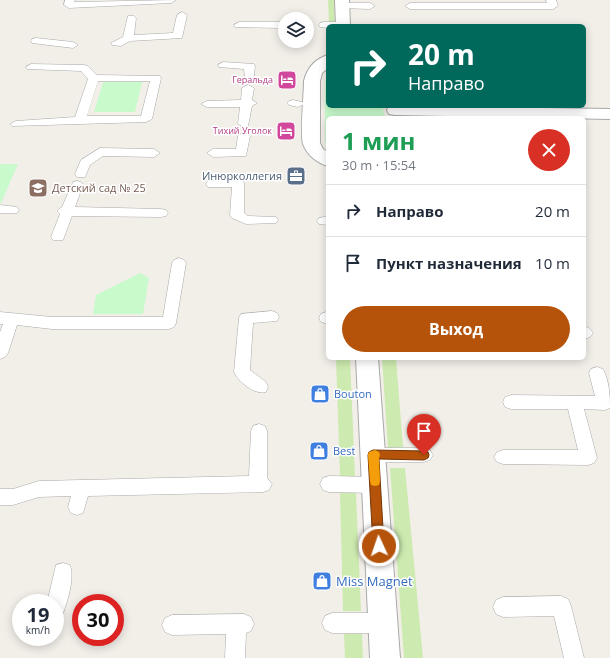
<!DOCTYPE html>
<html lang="ru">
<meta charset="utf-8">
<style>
body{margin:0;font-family:"Open Sans",sans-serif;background:#f2f2f3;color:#1f2937;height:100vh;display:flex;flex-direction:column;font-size:15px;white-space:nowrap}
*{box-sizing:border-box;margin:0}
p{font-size:13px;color:#747a83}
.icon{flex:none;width:22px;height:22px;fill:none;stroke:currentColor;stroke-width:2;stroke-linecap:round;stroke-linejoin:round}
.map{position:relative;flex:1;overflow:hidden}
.side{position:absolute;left:326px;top:116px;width:260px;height:244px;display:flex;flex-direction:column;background:#fff;border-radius:6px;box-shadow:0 2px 10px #0003}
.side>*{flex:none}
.banner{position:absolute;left:326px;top:24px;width:260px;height:84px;border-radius:6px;box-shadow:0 2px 10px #0003;background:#00695c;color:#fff;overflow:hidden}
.controls{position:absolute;left:278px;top:12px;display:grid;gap:8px}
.controls a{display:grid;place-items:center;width:36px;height:36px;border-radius:50%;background:#fff;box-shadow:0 2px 10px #0003;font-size:20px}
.speed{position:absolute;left:12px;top:594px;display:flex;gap:8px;font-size:20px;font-weight:700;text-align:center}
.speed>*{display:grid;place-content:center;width:52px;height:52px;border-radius:50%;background:#fff;box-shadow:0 2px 10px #0003;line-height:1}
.speed small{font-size:10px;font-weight:400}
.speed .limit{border:6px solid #d22;background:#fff;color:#111}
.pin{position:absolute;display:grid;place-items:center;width:34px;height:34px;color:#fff;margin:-41px -17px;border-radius:50% 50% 50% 0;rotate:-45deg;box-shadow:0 0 4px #0007}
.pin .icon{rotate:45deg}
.me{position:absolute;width:44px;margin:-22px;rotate:357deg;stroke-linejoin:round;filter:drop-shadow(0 0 3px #0008)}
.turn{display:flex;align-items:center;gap:14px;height:84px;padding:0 16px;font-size:18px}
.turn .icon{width:52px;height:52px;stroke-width:2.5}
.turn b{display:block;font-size:28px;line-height:34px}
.round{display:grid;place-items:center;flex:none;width:42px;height:42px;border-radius:21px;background:#f2f2f3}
.overview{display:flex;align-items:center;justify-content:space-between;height:68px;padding:0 16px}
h1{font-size:24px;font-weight:700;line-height:30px;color:#1e9e55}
.action{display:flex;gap:8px;margin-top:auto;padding:8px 16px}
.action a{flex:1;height:46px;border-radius:24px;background:#b45309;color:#fff;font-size:16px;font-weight:700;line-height:46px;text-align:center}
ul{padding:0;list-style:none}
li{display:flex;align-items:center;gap:12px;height:52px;padding:0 16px;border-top:1px solid #e0e1e3}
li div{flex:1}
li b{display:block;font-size:15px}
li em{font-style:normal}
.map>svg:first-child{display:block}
</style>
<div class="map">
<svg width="610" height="658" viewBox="0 0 610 658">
<rect width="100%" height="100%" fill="#f2efe9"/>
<path fill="#cdebb0" d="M 328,0 L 334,0 L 335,22 L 329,22 Z
M 336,358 L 350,358 L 355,476 L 340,476 Z
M 382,358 L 396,358 L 403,447 L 388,448 Z
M 390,468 L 405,468 L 423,658 L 404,658 Z
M 340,493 L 356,493 L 361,611 L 343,611 Z
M 344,634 L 362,634 L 363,658 L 345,658 Z"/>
<path fill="#c8facc" d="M 328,77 L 328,106 L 383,106 L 384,118 L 328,118 L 328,146 L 325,142 L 325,81 Z
M 103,82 L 142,82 L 135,112 L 94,112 Z
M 0,164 L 18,164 L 1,203 L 0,203 Z
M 140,273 L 149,278 L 143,314 L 93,314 L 96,295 Z"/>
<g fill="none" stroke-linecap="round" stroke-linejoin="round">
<g stroke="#a9a9a9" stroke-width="1">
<path id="service" d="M 65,0 L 75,0 L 74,2 L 176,0 L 171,3 L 69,8 L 64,5 Z
M 546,0 L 556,0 L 558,6 L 553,9 L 410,9 L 405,6 L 410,3 L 547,3 Z
M 342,3 L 370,3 L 375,6 L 370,9 L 339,8 L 337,6 Z
M 182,12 L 187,15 L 182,38 L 130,41 L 121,46 L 112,45 L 111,43 L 123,37 L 128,16 L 134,16 L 136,18 L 134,35 L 173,33 L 177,15 Z
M 239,22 L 280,22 L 285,25 L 280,28 L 235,27 L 234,25 Z
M 324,22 L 343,22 L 348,25 L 328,26 L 328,28 L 320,27 L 319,25 L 320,23 Z
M 36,38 L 73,42 L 78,45 L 73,48 L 32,43 L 31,41 L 32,39 Z
M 223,62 L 254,64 L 255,66 L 254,76 L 249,79 L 245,78 L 244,69 L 219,67 L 218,65 Z
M 31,64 L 84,65 L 88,66 L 97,75 L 160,76 L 161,78 L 152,119 L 146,122 L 12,126 L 10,124 L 16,121 L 75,117 L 88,79 L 81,71 L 27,69 L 26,67 ZM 98,81 L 150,81 L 141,116 L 87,116 Z
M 248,85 L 254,88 L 252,100 L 257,103 L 252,106 L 248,126 L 244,127 L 238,124 L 240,107 L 207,107 L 201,104 L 207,101 L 241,100 L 242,88 Z
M 293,100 L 302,102 L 304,104 L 298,107 L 289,105 L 287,103 L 289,101 Z
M 244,132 L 250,136 L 246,156 L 213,157 L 207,153 L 213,149 L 236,149 L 238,136 Z
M 100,148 L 154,149 L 160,153 L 154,157 L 103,156 L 90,165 L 85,177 L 77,177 L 75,174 L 81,160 Z
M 238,179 L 242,180 L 244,183 L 244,213 L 248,216 L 276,217 L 278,220 L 276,223 L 246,224 L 232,218 L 230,215 L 232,187 L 208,187 L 206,184 L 208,181 Z
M 77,181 L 81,182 L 83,185 L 75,207 L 161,209 L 166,210 L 168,213 L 166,216 L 161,217 L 72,216 L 63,240 L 53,240 L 51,237 L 60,214 L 57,211 L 62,207 L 73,182 Z
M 0,205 L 17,207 L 19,210 L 17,213 L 0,213 Z
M 324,217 L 328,217 L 328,225 L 319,224 L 317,221 L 319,218 Z
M 179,258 L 184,260 L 186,263 L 176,323 L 174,327 L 169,329 L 52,329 L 17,325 L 8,353 L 5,357 L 0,359 L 0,332 L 3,324 L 0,324 L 0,312 L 52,317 L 163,317 L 172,263 L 174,260 Z
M 272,311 L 277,313 L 279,317 L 277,321 L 253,323 L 250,370 L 266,382 L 268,387 L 266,392 C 254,395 239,382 234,372 L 239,318 L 241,314 Z
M 326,312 L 328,312 L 328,324 L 321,322 L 319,318 L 321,314 Z
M 584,326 L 589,328 L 593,333 L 590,337 L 585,339 Z
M 597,367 L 603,369 C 609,381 610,394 610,408 L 605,410 L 584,409 L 597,458 L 594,463 L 588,465 L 503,464 L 497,462 L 494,457 L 497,452 L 503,450 L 578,450 L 568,409 L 511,409 L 505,407 L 503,402 L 505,397 L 511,395 L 595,396 L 589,373 L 591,369 Z
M 259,424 L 265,426 L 267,431 L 267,478 L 272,484 L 269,490 L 263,492 L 88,496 L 83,513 L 77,515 L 71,513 L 68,507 L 71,496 L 39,497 L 13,505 L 0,505 L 0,489 L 13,489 L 39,481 L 249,476 L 251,431 L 253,426 Z
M 373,448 L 424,448 L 430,450 L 433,455 L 430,460 L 424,462 L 373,462 L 367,460 L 364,455 L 367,450 Z
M 329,476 L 375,477 L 381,479 L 384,485 L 381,491 L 375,493 L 329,492 L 323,490 L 320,484 L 323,478 Z
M 63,563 L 70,565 C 75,579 67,603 62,616 L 55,619 L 55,603 L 47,603 L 56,565 Z
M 561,596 L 568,599 L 571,606 L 584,658 L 564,658 L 554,616 L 503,617 L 496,614 L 493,607 L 496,600 L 503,597 Z
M 332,613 L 383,613 L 390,616 L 393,623 L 390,630 L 383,633 L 332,633 L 325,630 L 322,623 L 325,616 Z
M 244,614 L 251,617 L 254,624 L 251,631 L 246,633 L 245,658 L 225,658 L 226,634 L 172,635 L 165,632 L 162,625 L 165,618 L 172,615 Z"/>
</g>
<g stroke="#a9a9a9" stroke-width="2">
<path id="minor" d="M 335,0 L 349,0 L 350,26 L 336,26 Z
M 328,55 L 328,68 L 322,73 L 320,81 L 320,143 L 323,149 L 328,152 L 328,166 C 317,163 307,155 303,144 C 300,135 304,93 304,81 C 307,68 315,59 328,55 Z
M 389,106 L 610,109 L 610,119 L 395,115 L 389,114 L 387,110 Z
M 356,358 L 378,358 L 400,658 L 370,658 Z"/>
</g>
<use href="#service" fill="#fff" fill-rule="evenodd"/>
<use href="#minor" fill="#fff" fill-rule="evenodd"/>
</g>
<path fill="#b45309" stroke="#753606" d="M 373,450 L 424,451 L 428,452 L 429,455 L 428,458 L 424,460 L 379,459 L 384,546 L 383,550 L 379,552 L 375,550 L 373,546 L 368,455 L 369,452 Z"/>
<path fill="#f59e0b" d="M 375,450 L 379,452 L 380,455 L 379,458 L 380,481 L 379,485 L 375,486 L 371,485 L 370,481 L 368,455 L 369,452 Z"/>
<defs>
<g id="hotel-square" transform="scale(1)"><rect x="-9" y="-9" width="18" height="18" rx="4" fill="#d1479c" stroke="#fff"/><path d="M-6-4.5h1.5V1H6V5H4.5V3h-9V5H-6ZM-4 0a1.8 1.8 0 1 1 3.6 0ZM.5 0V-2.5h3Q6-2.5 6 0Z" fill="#fff"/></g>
<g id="office-square" transform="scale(1)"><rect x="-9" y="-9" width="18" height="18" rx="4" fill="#5c6f8a" stroke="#fff"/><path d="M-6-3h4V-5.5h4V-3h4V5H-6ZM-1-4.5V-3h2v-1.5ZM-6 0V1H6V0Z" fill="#fff"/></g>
<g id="school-square" transform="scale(1)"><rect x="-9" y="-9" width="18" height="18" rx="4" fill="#8d6e63" stroke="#fff"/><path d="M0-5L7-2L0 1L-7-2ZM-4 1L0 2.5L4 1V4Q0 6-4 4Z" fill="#fff"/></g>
<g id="shop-square" transform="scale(1)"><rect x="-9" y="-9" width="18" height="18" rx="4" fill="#3f7fe0" stroke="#fff"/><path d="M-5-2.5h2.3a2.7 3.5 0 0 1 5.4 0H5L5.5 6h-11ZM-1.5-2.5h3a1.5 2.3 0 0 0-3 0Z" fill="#fff"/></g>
</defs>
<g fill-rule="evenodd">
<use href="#hotel-square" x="287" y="80"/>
<use href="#hotel-square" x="286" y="131"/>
<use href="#office-square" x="296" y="176"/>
<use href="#school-square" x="38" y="188"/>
<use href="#shop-square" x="320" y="394"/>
<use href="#shop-square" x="319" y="451"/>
<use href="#shop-square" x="322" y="581"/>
</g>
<g text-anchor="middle" stroke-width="3" stroke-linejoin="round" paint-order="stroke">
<g font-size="9" fill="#b23c85" stroke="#fff" text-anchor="end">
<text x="273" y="83">Геральда</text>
<text x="272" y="134">Тихий Уголок</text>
</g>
<g font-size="11" fill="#4e5e75" stroke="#fff" text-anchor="end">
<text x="282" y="180">Инюрколлегия</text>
</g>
<g font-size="11" fill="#785e54" stroke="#fff" text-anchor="start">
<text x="52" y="192">Детский сад № 25</text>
</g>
<g font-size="11" fill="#366cbe" stroke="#fff" text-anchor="start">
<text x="334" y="398">Bouton</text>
<text x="333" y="455">Best</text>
</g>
<g font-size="13" fill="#366cbe" stroke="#fff" text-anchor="start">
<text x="336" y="586">Miss Magnet</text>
</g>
</g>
</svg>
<div class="controls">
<a><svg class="icon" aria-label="layers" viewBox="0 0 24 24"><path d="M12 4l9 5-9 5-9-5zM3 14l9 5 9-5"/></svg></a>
</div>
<div class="speed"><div>19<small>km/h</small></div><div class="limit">30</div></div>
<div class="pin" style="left:424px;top:455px;background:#d93025"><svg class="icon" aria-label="arrive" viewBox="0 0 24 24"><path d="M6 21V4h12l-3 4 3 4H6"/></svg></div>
<svg class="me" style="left:379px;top:546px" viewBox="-20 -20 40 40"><circle r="17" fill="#b45309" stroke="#fff" stroke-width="3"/><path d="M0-11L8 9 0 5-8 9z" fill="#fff"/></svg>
<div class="banner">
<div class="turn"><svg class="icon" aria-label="right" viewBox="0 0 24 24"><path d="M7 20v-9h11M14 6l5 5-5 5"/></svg><div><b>20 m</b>Направо</div></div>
</div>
<section class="side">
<div class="overview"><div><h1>1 мин</h1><p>30 m · 15:54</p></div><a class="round" style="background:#d93025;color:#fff"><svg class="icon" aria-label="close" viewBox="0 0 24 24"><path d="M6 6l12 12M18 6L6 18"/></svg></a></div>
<ul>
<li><svg class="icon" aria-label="right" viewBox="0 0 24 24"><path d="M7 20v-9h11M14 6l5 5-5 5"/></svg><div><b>Направо</b></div><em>20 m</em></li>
<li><svg class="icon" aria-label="arrive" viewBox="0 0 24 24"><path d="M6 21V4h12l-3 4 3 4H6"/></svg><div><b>Пункт назначения</b></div><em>10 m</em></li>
</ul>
<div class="action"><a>Выход</a></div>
</section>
</div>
